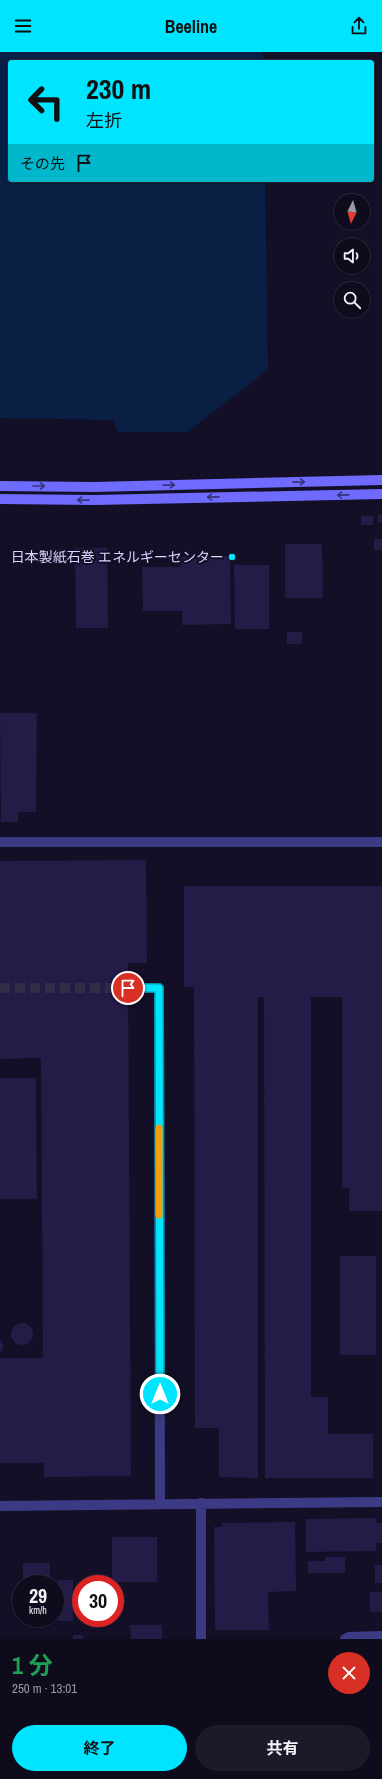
<!DOCTYPE html>
<html lang="ja">
<meta charset="utf-8">
<style>
body{margin:0;font-family:"Archivo Narrow","Noto Sans JP",sans-serif;background:#1c1929;color:#f1f3f6;height:100vh;display:flex;flex-direction:column;font-size:15px;white-space:nowrap}
*{box-sizing:border-box;margin:0}
p{font-size:13px;color:#9b9ba3}
.icon{flex:none;width:22px;height:22px;fill:none;stroke:currentColor;stroke-width:2;stroke-linecap:round;stroke-linejoin:round}
.map{position:relative;height:1587px;overflow:hidden}
.details{display:flex;flex-direction:column;background:#0e0b1c;flex:1}
.details>*{flex:none}
.banner{position:absolute;left:8px;top:8px;width:366px;height:122px;border-radius:4px;box-shadow:0 1px 3px #0004,0 0 0 1px #2e2b3b;background:#00e5ff;color:#111;overflow:hidden}
.needle{width:26px;rotate:185deg}
.tools{position:absolute;left:334px;top:142px;display:grid;gap:8px}
.tools a{display:grid;place-items:center;width:36px;height:36px;border-radius:50%;background:#0e0b1c;box-shadow:0 1px 3px #0004,0 0 0 1px #2e2b3b;font-size:20px}
.speed{position:absolute;left:12px;top:1523px;display:flex;gap:8px;font-size:20px;font-weight:700;text-align:center}
.speed>*{display:grid;place-content:center;width:52px;height:52px;border-radius:50%;background:#0e0b1c;box-shadow:0 1px 3px #0004,0 0 0 1px #2e2b3b;line-height:1}
.speed small{font-size:10px;font-weight:400}
.speed .limit{border:6px solid #d22;background:#fff;color:#111}
.pin{position:absolute;display:grid;place-items:center;width:34px;height:34px;color:#fff;margin:-17px;border:2px solid #fff;border-radius:50%;box-shadow:0 1px 4px #0007}
.me{position:absolute;width:44px;margin:-22px;rotate:0deg;stroke-linejoin:round;filter:drop-shadow(0 0 3px #0008)}
.turn{display:flex;align-items:center;gap:14px;height:84px;padding:0 12px;font-size:18px}
.turn .icon{width:52px;height:52px;stroke-width:2.5}
.turn b{display:block;font-size:28px;line-height:34px}
.then{display:flex;align-items:center;height:38px;padding:0 12px;background:#0003;gap:8px;font-size:15px}
.round{display:grid;place-items:center;flex:none;width:42px;height:42px;border-radius:21px;background:#1c1929}
.overview{display:flex;align-items:center;justify-content:space-between;height:68px;padding:0 12px}
h1{font-size:24px;font-weight:700;line-height:30px;color:#1e9e55}
.action{display:flex;gap:8px;margin-top:auto;padding:8px 12px}
.action a{flex:1;height:46px;border-radius:24px;background:#00e5ff;color:#111;font-size:16px;font-weight:700;line-height:46px;text-align:center}
.action a+a{background:#1c1929;color:#f1f3f6}
header{display:flex;justify-content:space-between;align-items:center;height:52px;padding:0 12px;background:#00e5ff;color:#111;font-size:18px;font-weight:700}
.map>svg:first-child{display:block}
</style>
<header><svg class="icon" aria-label="menu" viewBox="0 0 24 24"><path d="M4 6h16M4 12h16M4 18h16"/></svg>Beeline<svg class="icon" aria-label="share" viewBox="0 0 24 24"><path d="M12 15V3M7 8l5-5 5 5M5 13v7h14v-7"/></svg></header>
<div class="map">
<svg width="382" height="1587" viewBox="0 0 382 1587">
<rect width="100%" height="100%" fill="#130f26"/>
<path fill="#0a1f44" d="M 0,0 L 263,0 L 264,10 L 10,10 L 10,128 L 265,128 L 268,318 L 187,380 L 118,380 L 113,368 L 0,366 Z"/>
<path fill="#241b47" d="M 378,462 L 382,462 L 382,470 L 378,470 Z
M 361,464 L 373,464 L 373,473 L 361,473 Z
M 374,487 L 382,487 L 382,498 L 374,498 Z
M 285,492 L 322,492 L 323,546 L 285,546 Z
M 75,496 L 107,496 L 108,576 L 76,576 Z
M 230,504 L 231,572 L 182,573 L 182,559 L 143,559 L 142,515 L 181,515 L 181,505 Z
M 234,513 L 269,513 L 269,577 L 235,577 Z
M 287,580 L 302,580 L 302,592 L 287,592 Z
M 0,661 L 37,661 L 36,760 L 18,760 L 18,770 L 1,770 Z
M 146,808 L 147,911 L 128,911 L 131,1424 L 44,1425 L 44,1411 L 0,1411 L 0,1306 L 43,1306 L 41,1006 L 0,1007 L 0,809 Z
M 184,834 L 382,834 L 382,1159 L 349,1159 L 349,1136 L 342,1136 L 342,945 L 311,945 L 311,1345 L 328,1345 L 328,1382 L 373,1382 L 373,1426 L 265,1426 L 264,945 L 258,945 L 258,1426 L 219,1425 L 219,1376 L 195,1376 L 194,935 L 184,935 Z
M 0,1026 L 36,1026 L 37,1147 L 0,1147 Z
M 340,1204 L 376,1204 L 376,1303 L 340,1303 Z
M11 1282a11 11 0 1 1 22 0a11 11 0 1 1-22 0Z
M 0,1287 L 3,1292 L 3,1296 L 0,1301 Z
M 376,1466 L 376,1471 L 382,1471 L 382,1491 L 376,1491 L 376,1499 L 306,1500 L 306,1467 Z
M 295,1470 L 296,1539 L 268,1540 L 269,1578 L 215,1578 L 214,1475 L 222,1475 L 222,1471 Z
M 112,1485 L 157,1485 L 157,1530 L 112,1530 Z
M 325,1505 L 345,1505 L 345,1521 L 308,1521 L 308,1509 L 325,1509 Z
M 23,1511 L 50,1511 L 50,1532 L 23,1532 Z
M 375,1513 L 382,1513 L 382,1531 L 375,1531 Z
M 58,1528 L 73,1528 L 73,1569 L 58,1569 Z
M 370,1540 L 382,1540 L 382,1560 L 370,1560 Z
M 23,1566 L 50,1566 L 50,1570 L 23,1570 Z
M 130,1573 L 162,1573 L 162,1587 L 131,1587 Z
M 73,1583 L 83,1583 L 83,1587 L 73,1587 Z"/>
<g fill="none" stroke-linecap="round" stroke-linejoin="round">
<path stroke="#312d47" stroke-width="10" stroke-dasharray="10 5" stroke-linecap="butt" d="M 0,936 L 128,936"/>
<path stroke="#3d3a85" stroke-width="10" d="M 0,790 L 382,790
M 128,936 L 159,936 L 160,1452
M 201,1451 L 201,1587
M 0,1454 L 382,1450
M 345,1587 L 349,1585 L 382,1584"/>
<path stroke="#6f6bff" stroke-width="10" d="M 0,434 L 94,435 L 382,428
M 0,447 L 94,448 L 382,442"/>
</g>
<defs><path id="oneway-shaft" d="M-6 0H5M1.5-3L5.5 0L1.5 3" fill="none" stroke-width="1.6" stroke-linecap="round" stroke-linejoin="round"/></defs>
<g stroke="#38347d">
<use href="#oneway-shaft" transform="translate(299 430) rotate(-1)"/>
<use href="#oneway-shaft" transform="translate(169 433) rotate(-1)"/>
<use href="#oneway-shaft" transform="translate(39 434)"/>
<use href="#oneway-shaft" transform="translate(343 443) rotate(179)"/>
<use href="#oneway-shaft" transform="translate(213 445) rotate(179)"/>
<use href="#oneway-shaft" transform="translate(83 448) rotate(-179)"/>
</g>
<g fill="none" stroke-linecap="round" stroke-linejoin="round">
<g stroke="#0095a6" stroke-width="10">
<path id="route" d="M 128,936 L 159,936 L 160,1342"/>
</g>
<use href="#route" stroke="#00e5ff" stroke-width="7"/>
<path stroke="#f59e0b" stroke-width="7" d="M 159,1076 L 159,1163"/>
</g>
<circle fill="#00e5ff" stroke="#130f26" stroke-width="1.5" cx="232" cy="505" r="4"/>
<g text-anchor="middle" stroke-width="4" stroke-linejoin="round" paint-order="stroke">
<g font-size="14" fill="#d9d4ff" stroke="#130f26" text-anchor="end">
<text x="224" y="510">日本製紙石巻 エネルギーセンター</text>
</g>
</g>
</svg>
<div class="tools">
<a><svg class="needle" viewBox="-14 -14 28 28"><path d="M0-13l5 13h-10z" fill="#e53935"/><path d="M0 13l5-13h-10z" fill="#9b9ba3"/></svg></a>
<a><svg class="icon" aria-label="sound" viewBox="0 0 24 24"><path d="M4 9h4l5-4v14l-5-4H4zM17 9q2 3 0 6"/></svg></a>
<a><svg class="icon" aria-label="search" viewBox="0 0 24 24"><circle cx="10" cy="10" r="6"/><path d="M15 15l6 6"/></svg></a>
</div>
<div class="speed"><div>29<small>km/h</small></div><div class="limit">30</div></div>
<div class="pin" style="left:128px;top:936px;background:#d93025"><svg class="icon" aria-label="arrive" viewBox="0 0 24 24"><path d="M6 21V4h12l-3 4 3 4H6"/></svg></div>
<svg class="me" style="left:160px;top:1342px" viewBox="-20 -20 40 40"><circle r="17" fill="#00e5ff" stroke="#fff" stroke-width="3"/><path d="M0-11L8 9 0 5-8 9z" fill="#fff"/></svg>
<div class="banner">
<div class="turn"><svg class="icon" aria-label="left" viewBox="0 0 24 24"><path d="M17 20v-9H6M10 6l-5 5 5 5"/></svg><div><b>230 m</b>左折</div></div>
<div class="then">その先<svg class="icon" aria-label="arrive" viewBox="0 0 24 24"><path d="M6 21V4h12l-3 4 3 4H6"/></svg></div>
</div>
</div>
<section class="details">
<div class="overview"><div><h1>1 分</h1><p>250 m · 13:01</p></div><a class="round" style="background:#d93025;color:#fff"><svg class="icon" aria-label="close" viewBox="0 0 24 24"><path d="M6 6l12 12M18 6L6 18"/></svg></a></div>
<div class="action"><a>終了</a><a>共有</a></div>
</section>
